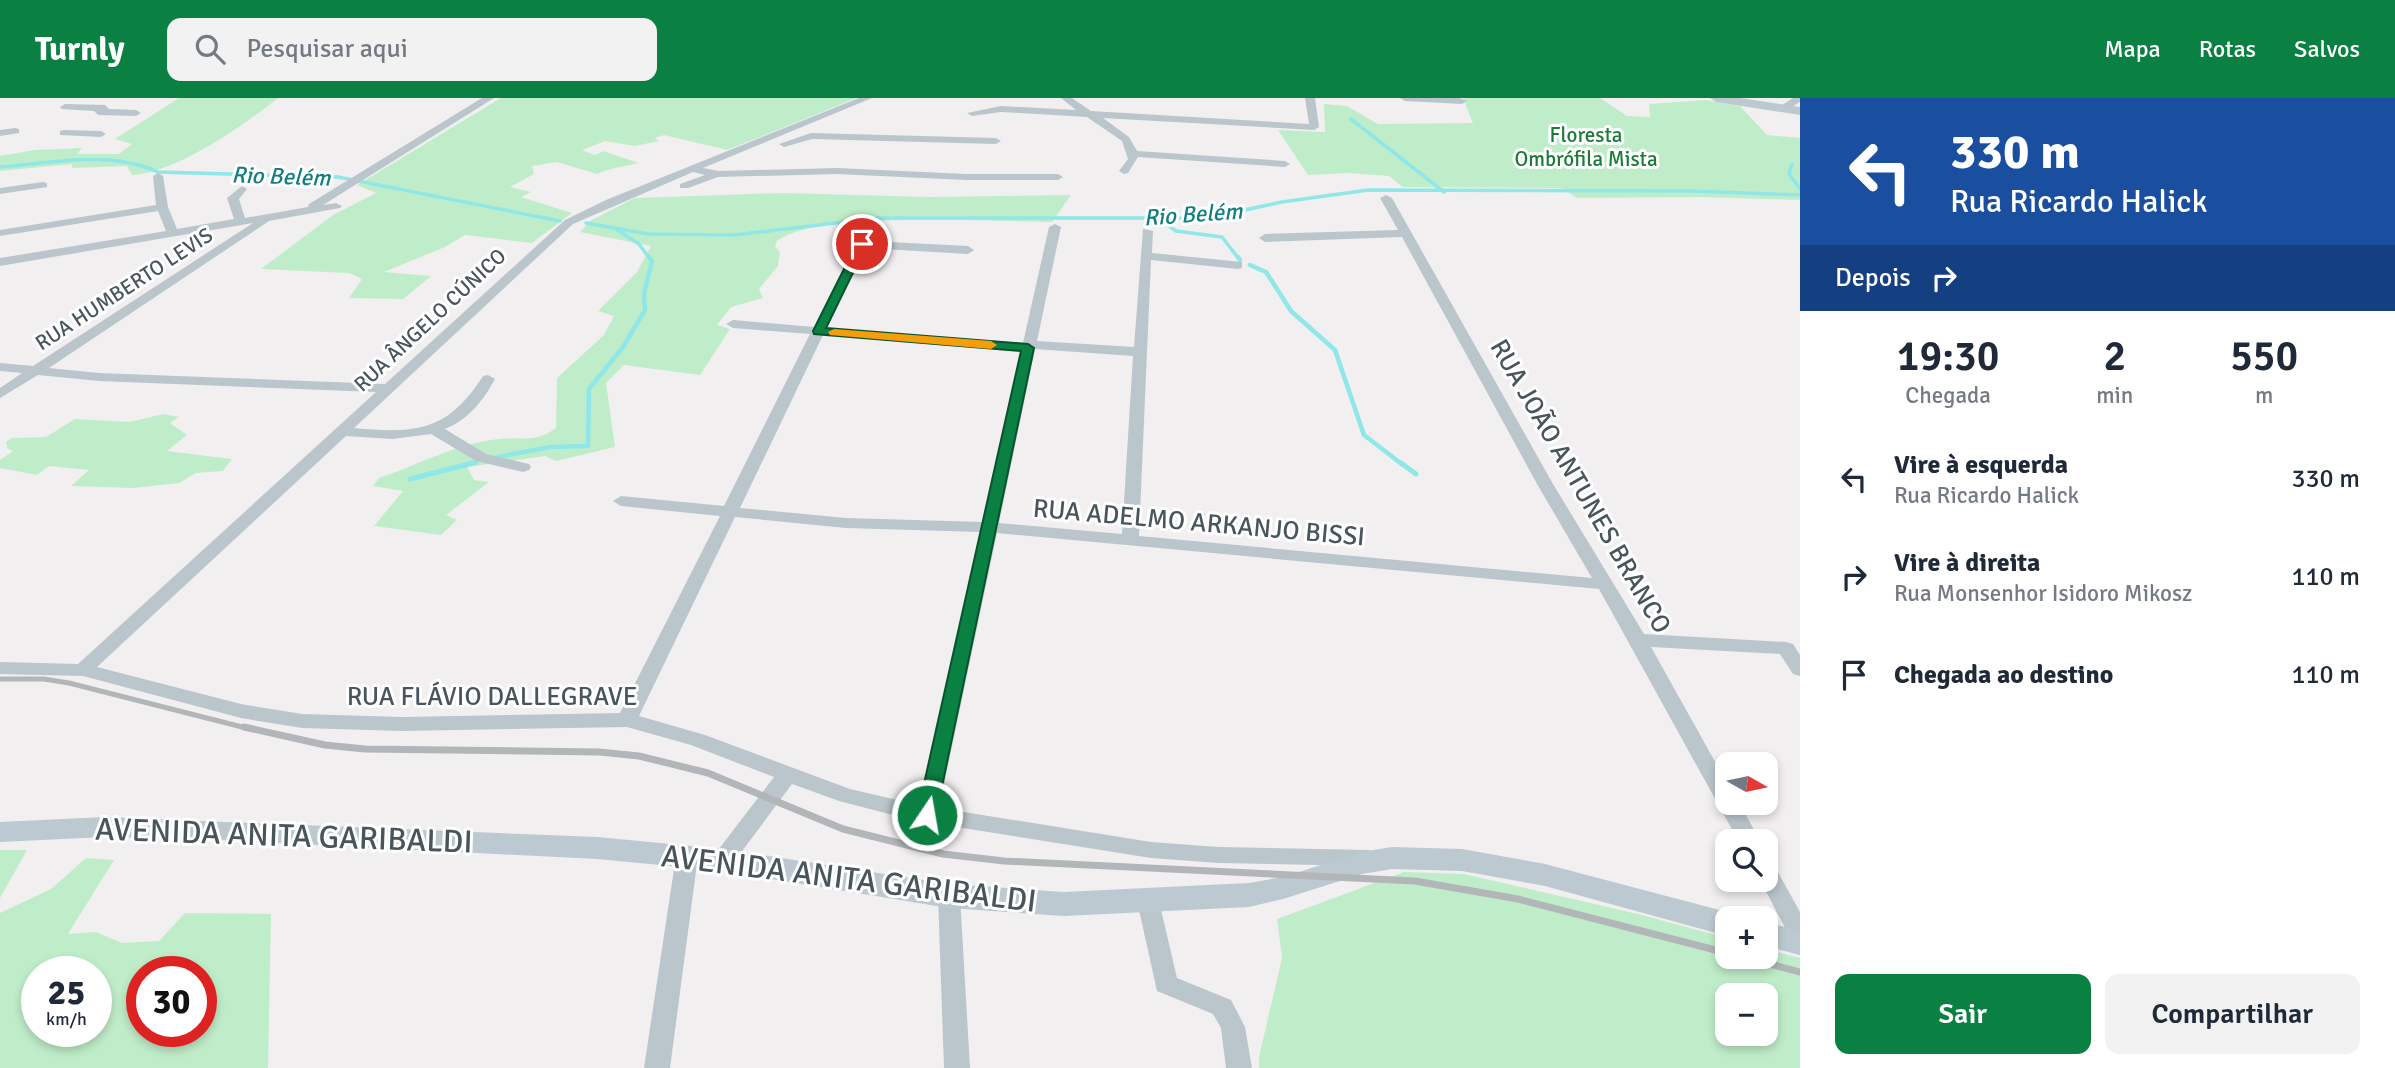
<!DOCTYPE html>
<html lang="pt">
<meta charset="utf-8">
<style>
body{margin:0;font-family:Signika,sans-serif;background:#f2f2f3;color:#1f2937;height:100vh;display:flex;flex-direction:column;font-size:26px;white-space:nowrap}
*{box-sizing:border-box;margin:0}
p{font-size:23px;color:#747a83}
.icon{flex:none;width:38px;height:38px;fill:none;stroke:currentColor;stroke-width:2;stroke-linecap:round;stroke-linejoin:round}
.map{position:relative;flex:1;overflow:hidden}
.side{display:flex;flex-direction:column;background:#fff;width:595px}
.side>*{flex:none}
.banner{background:#1a4fa0;color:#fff;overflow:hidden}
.needle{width:46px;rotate:99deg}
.fabs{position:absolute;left:1715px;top:654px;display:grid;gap:14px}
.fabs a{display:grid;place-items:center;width:63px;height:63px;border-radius:14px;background:#fff;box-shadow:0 4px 10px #0003;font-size:35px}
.speed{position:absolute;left:21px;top:858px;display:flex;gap:14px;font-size:35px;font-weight:700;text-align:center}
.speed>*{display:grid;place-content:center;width:91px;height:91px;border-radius:50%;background:#fff;box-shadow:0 4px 10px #0003;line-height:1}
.speed small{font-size:18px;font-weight:400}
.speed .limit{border:10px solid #d22;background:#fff;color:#111}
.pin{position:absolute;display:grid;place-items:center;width:60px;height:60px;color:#fff;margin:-30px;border:4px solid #fff;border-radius:50%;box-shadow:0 2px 7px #0007}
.me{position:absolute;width:77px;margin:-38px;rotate:12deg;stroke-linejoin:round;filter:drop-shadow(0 0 5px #0008)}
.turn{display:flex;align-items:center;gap:24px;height:147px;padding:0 35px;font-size:32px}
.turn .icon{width:91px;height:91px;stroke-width:2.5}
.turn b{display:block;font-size:49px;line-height:60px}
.then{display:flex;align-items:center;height:66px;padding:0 35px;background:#0003;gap:14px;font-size:26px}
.eta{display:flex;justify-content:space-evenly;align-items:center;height:119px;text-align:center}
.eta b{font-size:42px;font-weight:600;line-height:49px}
.action{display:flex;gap:14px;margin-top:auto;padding:14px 35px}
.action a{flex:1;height:80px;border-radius:14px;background:#0b8043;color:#fff;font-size:28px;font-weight:600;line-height:80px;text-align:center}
.action a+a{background:#f2f2f3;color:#1f2937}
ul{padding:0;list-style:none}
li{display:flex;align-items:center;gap:21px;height:98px;padding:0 35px}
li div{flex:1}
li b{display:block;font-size:26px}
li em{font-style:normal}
header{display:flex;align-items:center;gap:42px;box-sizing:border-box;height:98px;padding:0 35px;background:#0b8043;color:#fff}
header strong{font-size:33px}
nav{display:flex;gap:38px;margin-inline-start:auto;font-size:24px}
.search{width:490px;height:63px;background:#f2f2f3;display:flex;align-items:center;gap:18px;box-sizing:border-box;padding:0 24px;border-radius:14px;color:#747a83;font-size:26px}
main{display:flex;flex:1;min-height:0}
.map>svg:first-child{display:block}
</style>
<header>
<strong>Turnly</strong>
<div class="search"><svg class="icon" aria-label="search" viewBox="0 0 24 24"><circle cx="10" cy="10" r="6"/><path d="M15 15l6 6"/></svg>Pesquisar aqui</div>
<nav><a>Mapa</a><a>Rotas</a><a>Salvos</a></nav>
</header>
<main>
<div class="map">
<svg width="1800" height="970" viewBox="0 0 1800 970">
<rect width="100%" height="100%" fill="#f2eff0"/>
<path fill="#c0edc9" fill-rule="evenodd" d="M 179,0 L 278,0 C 243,28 176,75 132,77 L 127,68 L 72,70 L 72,66 L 0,73 L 0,58 L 35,52 L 82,50 L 77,56 L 119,56 L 132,46 L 115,41 Z
M 501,0 L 857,0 L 727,52 L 664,37 L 655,40 L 659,43 L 635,48 L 605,43 L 582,52 L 595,57 L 603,53 L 639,65 C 623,69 613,69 597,76 L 557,64 L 532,68 L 534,76 L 510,89 L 531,94 L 521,99 L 572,115 L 532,145 L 465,137 L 445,149 L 384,174 L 431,178 L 403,201 L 349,200 L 362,181 L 349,175 L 261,171 L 333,117 L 376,95 L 357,87 Z
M 1463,0 L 1600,0 L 1627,18 L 1650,19 L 1649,6 L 1705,2 L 1740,8 L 1767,37 L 1800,40 L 1800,102 L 1703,99 L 1577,100 L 1562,90 L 1403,89 L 1389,78 L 1347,75 L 1308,77 L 1278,32 L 1325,34 L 1324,6 L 1347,8 L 1378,26 L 1473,25 Z
M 782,95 L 928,99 L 1071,97 L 1052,124 C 996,124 816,112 777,143 L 775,149 L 780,154 L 778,168 L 759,191 L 763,200 L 731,209 L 717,227 L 730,231 L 700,277 L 624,267 L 606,285 L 615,349 L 556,363 L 545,358 L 467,369 L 474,382 L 489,384 L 446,417 L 457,422 L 441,437 L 374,428 L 403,393 L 373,388 L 379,380 C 418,367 457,345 499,341 C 524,338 534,346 556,330 L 557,280 L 604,237 L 614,218 L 598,213 L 637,174 L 651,148 L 580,134 L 590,123 L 635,100 Z
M 163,316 L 179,319 L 170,325 L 187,337 L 167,353 L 232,361 L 223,373 L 196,375 L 179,385 L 133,390 L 71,388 L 89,372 L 49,368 L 37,377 L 0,370 L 0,362 L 13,353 L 7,350 L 6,344 L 12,340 L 46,339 L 75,321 L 130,324 Z
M 0,752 L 27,752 L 0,800 Z
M 86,760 L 114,762 L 68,836 L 96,834 L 122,845 L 159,843 L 185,815 L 271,816 L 268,970 L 0,970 L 0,815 L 51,791 ZM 37,873 L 96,873 L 96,933 L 37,933 ZM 142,873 L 201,873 L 201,933 L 142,933 Z
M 1404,774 L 1464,776 L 1642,817 L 1727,840 L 1727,859 L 1766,859 L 1766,851 L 1800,860 L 1800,970 L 1259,970 L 1259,959 L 1282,860 L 1277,821 ZM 1727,898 L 1766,898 L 1766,936 L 1727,936 Z"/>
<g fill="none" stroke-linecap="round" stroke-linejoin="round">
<path stroke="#8fe7e8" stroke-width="3.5" d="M 1351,21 L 1444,94
M 1792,66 L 1789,76 L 1800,91
M 0,69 C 52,65 109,52 158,74 L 338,79 L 560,123
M 1161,122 L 1176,133 L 1222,139 L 1239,161
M 586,125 L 648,136 L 735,137 L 877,120 L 1207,120 L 1282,104 L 1368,92 L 1690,93 L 1800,97
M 616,131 L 639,146 L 650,161"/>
<path stroke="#8fe7e8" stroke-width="4.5" d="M 1238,159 L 1240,162
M 1250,167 L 1266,174 L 1291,213 L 1335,252 L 1364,337 L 1403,367
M 498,359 L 550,349 L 588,348 L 589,291 L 623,249 L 645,212 L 644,196 L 652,163 L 649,159
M 466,367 L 476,364"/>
<path stroke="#8fe7e8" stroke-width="5" d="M 1401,365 L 1416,376
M 410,381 L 473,365"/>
<path fill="#bbc6cc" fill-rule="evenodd" d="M 482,0 L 494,0 L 323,107 L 336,105 L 342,108 L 340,110 L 269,123 L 49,270 L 99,275 L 385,286 L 565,122 L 606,102 L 859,0 L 872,0 L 703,70 L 719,73 L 837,70 L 966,76 L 1058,76 L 1063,79 L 1058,82 L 966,82 L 837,76 L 718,79 L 688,90 L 680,90 L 680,86 L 705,77 L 693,74 L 573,126 L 354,330 C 417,336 448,333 483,278 L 488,277 L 495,281 C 483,303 469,321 445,331 L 486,356 L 529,366 L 531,369 L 529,372 L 523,374 L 476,363 L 431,336 L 392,341 L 346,338 L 97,569 L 241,606 L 302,616 L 402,619 L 620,615 L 720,418 L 621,408 L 613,403 L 621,398 L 724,408 L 810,236 L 733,230 L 726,226 L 733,222 L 814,229 L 861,135 L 867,132 L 873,135 L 869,143 L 968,148 L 974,152 L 968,156 L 866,150 L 827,230 L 1023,245 L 1049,129 L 1055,126 L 1061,129 L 1037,243 L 1134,249 L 1143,131 L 1153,133 L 1152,155 L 1242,164 L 1242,170 L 1238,171 L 1151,162 L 1139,438 L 1592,480 L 1537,386 L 1402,139 L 1265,144 L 1259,140 L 1265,136 L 1398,132 L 1380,100 L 1386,97 L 1392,100 L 1553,386 L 1644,536 L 1786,544 L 1793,546 L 1800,557 L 1800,578 L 1793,576 L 1780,556 L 1651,549 L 1727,685 L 1727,705 L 1739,705 L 1761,744 L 1739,744 L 1599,491 L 997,435 L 939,710 L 1151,744 L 1218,749 L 1368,752 L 1376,754 L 1379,760 L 1376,766 L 1368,768 L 1218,765 L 1151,760 L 912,722 L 839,703 L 792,686 L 731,768 L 723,770 L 715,768 L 712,762 L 715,756 L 774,679 L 691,647 L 627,629 L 402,633 L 302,630 L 241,620 L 83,578 L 0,576 L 0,564 L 78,566 L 376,294 L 99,283 L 38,277 L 0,300 L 0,290 L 22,275 L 0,273 L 0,265 L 33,268 L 253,125 L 0,168 L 0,160 L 166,133 L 158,113 L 0,138 L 0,132 L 156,107 L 153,78 L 158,75 L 163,78 L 168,109 L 177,131 L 234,121 L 227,100 L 242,88 L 247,91 L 239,101 L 245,120 L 308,109 L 309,106 ZM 823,237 L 1021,254 L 983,424 L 846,420 L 740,410 ZM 1035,251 L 1133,258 L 1122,436 L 999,425 ZM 735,419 L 846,430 L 980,434 L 919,707 L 850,691 L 705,637 L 639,618 Z
M 1061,0 L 1072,0 L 1091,13 L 1309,26 L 1305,0 L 1315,0 L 1319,29 L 1314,32 L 1103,20 L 1129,39 L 1137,53 L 1285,63 L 1290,66 L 1285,69 L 1138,59 L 1128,75 L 1124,76 L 1119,73 L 1128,61 L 1122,43 L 1087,19 L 1001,14 L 972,18 L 967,15 L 1001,8 L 1076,12 Z
M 1400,0 L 1459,0 L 1467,3 L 1462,6 L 1405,3 Z
M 1793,0 L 1800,0 L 1800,4 L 1785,13 L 1779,13 L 1779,9 Z
M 65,6 L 105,7 L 109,11 L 136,12 L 141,15 L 136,18 L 98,17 L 94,13 L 62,11 L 60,9 Z
M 15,30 L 19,31 L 19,35 L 0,38 L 0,32 Z
M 64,32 L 101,33 L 106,36 L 101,39 L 60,37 L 60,33 Z
M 811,35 L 996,40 L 1001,43 L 996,46 L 812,41 L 784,49 L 779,46 Z
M 43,84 L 47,85 L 47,89 L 0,96 L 0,90 Z
M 687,750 L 695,752 L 698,758 L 670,970 L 644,970 L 676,758 L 679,752 Z
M 1766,765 L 1774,767 L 1800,814 L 1800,845 L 1792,843 L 1760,782 L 1766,782 Z
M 949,789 L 957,792 L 960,798 L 970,970 L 944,970 L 938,798 L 941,792 Z
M 1148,794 L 1156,797 L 1159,803 L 1177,880 L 1231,902 L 1245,929 L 1252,970 L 1226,970 L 1221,930 L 1213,916 L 1157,893 L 1137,803 L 1140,797 Z"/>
<path fill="#bcc9d0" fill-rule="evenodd" d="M 1710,0 L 1740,0 L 1800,9 L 1800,17 L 1716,4 Z
M 105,719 L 597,739 L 723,751 L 949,786 L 1064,794 L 1249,785 L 1283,779 L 1362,754 L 1392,749 L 1462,751 L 1545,766 L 1727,814 L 1739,821 L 1727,821 L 1727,838 L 1545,788 L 1462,773 L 1392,771 L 1362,776 L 1283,801 L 1249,809 L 1064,818 L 949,810 L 723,773 L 597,761 L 199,741 L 105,739 L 0,744 L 0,724 Z
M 1766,824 L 1800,833 L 1800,857 L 1766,848 Z"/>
<path stroke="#b2b6b9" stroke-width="5" d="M 0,581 L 44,581 L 69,585 L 250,631"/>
<path stroke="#b2b6b9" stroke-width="7" d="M 244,629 L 325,647 L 365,651 L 599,654 L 639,658 L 708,675 L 843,731 L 943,756 L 1004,763 L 1415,783 L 1518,801 L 1727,855
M 1744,859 L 1800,874"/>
</g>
<path fill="#0b8043" stroke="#07532c" stroke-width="2" d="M 858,143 L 867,146 L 826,230 L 1028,246 L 1034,250 L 936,717 L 934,722 L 920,722 L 917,717 L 1021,253 L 814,236 L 813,233 Z"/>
<path fill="#f59e0b" d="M 834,231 L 991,243 L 997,247 L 991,251 L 830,237 L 828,234 Z"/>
<g text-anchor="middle" stroke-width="6" stroke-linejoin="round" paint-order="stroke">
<g font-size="21" fill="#1b7b39" stroke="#fff">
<text x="1586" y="44">Floresta<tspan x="1586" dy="24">Ombrófila Mista</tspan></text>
</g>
<g font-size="21" fill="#48565c" stroke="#fff">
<text transform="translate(124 191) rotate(-33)" y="7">RUA HUMBERTO LEVIS</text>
<text transform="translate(430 222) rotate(-43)" y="7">RUA ÂNGELO CÚNICO</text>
</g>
<g font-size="23" font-style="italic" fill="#127e80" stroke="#fff">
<text transform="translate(281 78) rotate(2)" y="8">Rio Belém</text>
<text transform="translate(1193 116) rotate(-4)" y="8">Rio Belém</text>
</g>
<g font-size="26" fill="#48565c" stroke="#fff">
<text transform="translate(1581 388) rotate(60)" y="9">RUA JOÃO ANTUNES BRANCO</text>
<text transform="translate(1199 424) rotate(5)" y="9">RUA ADELMO ARKANJO BISSI</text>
<text x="492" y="607">RUA FLÁVIO DALLEGRAVE</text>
</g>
<g font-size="32" fill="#48565c" stroke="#fff">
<text transform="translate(284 737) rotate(2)" y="11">AVENIDA ANITA GARIBALDI</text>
<text transform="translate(849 780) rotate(7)" y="11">AVENIDA ANITA GARIBALDI</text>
</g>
</g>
</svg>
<div class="fabs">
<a><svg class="needle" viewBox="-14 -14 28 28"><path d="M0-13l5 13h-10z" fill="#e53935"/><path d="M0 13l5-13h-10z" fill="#747a83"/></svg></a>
<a><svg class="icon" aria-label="search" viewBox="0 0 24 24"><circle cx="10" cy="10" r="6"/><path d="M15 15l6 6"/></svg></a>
<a>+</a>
<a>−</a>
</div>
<div class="speed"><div>25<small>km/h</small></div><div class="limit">30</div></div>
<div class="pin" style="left:862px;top:146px;background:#d93025"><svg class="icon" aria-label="arrive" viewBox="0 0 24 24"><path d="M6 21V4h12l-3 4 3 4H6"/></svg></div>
<svg class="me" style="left:927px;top:717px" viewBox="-20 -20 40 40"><circle r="17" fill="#0b8043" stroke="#fff" stroke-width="3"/><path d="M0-11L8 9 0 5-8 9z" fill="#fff"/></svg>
</div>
<section class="side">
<div class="banner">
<div class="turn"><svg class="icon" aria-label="left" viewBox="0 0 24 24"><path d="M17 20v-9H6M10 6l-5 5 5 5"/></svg><div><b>330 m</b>Rua Ricardo Halick</div></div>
<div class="then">Depois<svg class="icon" aria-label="right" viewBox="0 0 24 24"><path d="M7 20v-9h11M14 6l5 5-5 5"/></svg></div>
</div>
<div class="eta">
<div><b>19:30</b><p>Chegada</p></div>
<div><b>2</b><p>min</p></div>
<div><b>550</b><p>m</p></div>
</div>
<ul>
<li><svg class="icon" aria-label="left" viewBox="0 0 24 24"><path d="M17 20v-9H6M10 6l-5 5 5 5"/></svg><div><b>Vire à esquerda</b><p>Rua Ricardo Halick</p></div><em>330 m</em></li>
<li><svg class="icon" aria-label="right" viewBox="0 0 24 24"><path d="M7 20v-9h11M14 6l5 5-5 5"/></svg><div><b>Vire à direita</b><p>Rua Monsenhor Isidoro Mikosz</p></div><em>110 m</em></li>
<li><svg class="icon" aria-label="arrive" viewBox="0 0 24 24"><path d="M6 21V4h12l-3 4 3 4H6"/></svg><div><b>Chegada ao destino</b></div><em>110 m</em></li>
</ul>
<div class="action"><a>Sair</a><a>Compartilhar</a></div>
</section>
</main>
